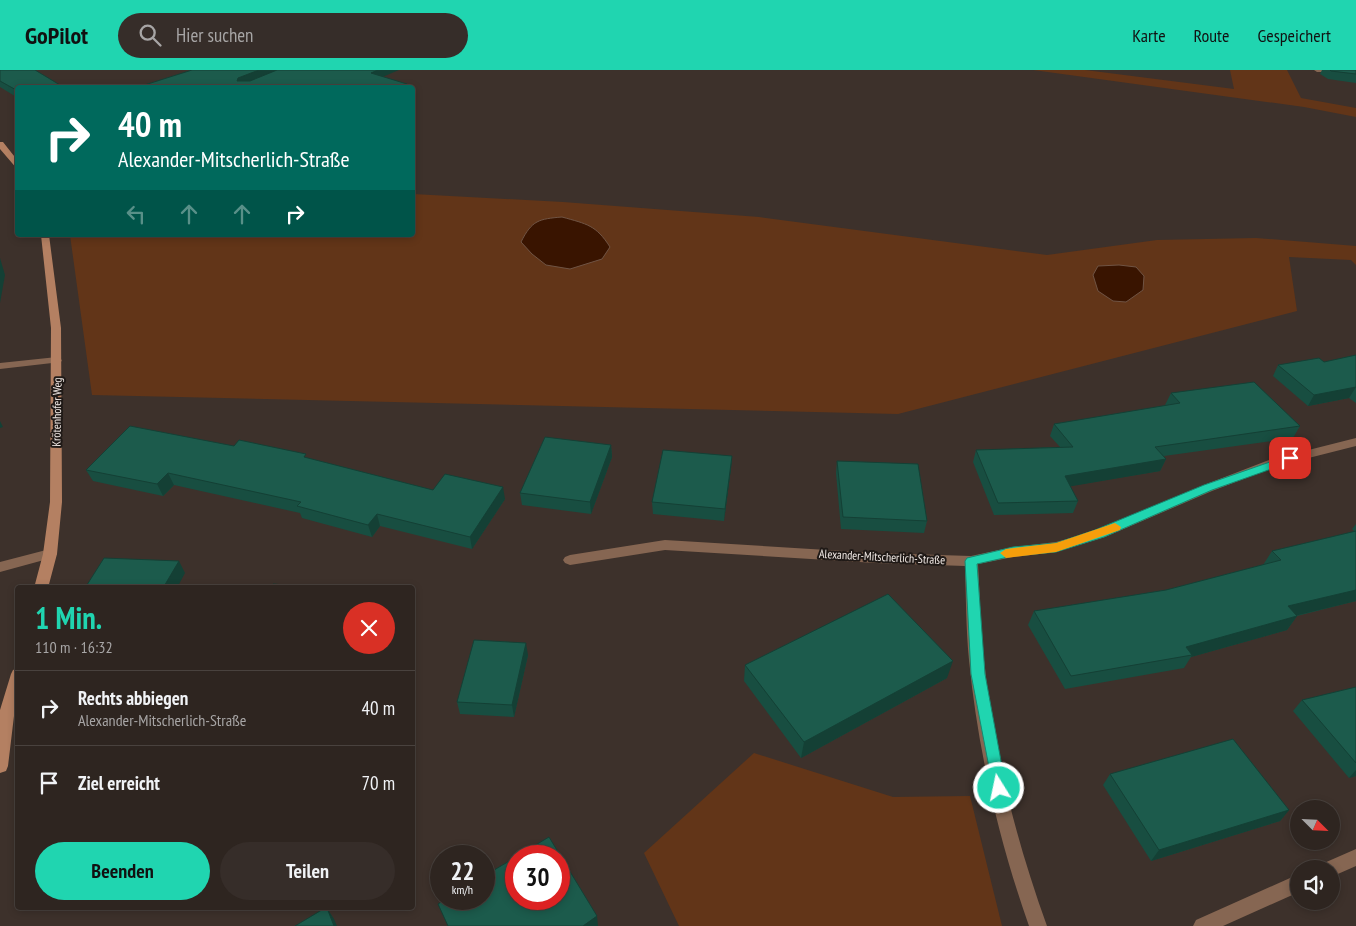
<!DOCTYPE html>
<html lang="de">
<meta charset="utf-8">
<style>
body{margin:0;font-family:"PT Sans Narrow",sans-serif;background:#362d29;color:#f1f3f6;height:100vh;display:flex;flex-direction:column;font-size:19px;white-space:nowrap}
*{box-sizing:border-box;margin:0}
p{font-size:16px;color:#a7a5a5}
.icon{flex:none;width:28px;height:28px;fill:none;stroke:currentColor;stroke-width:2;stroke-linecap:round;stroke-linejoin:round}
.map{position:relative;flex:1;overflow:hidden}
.drawer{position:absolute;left:15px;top:515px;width:400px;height:325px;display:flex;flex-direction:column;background:#2e2520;border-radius:5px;box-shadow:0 2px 8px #0003,0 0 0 1px #49423e}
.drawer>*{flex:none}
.hud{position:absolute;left:15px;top:15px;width:400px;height:152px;border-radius:5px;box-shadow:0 2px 8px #0003,0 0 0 1px #49423e;background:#00695c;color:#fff;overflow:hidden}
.needle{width:32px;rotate:114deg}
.controls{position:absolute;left:1290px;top:730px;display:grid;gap:10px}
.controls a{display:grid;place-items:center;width:50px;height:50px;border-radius:50%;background:#2e2520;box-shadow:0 2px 8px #0003,0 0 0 1px #49423e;font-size:25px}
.speed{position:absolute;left:430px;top:775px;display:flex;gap:10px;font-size:25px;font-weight:700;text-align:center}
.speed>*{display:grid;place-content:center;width:65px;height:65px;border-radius:50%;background:#2e2520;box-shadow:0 2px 8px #0003,0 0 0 1px #49423e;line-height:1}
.speed small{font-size:12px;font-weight:400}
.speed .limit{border:8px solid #d22;background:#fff;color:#111}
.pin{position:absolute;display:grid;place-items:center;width:42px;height:42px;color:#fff;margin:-21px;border-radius:10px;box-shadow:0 2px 8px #0006}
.me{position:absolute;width:55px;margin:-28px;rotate:350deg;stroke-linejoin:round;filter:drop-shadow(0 0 4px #0008)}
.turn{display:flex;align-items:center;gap:18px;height:105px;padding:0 20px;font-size:22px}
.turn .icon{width:65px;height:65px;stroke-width:2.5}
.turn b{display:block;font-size:35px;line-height:42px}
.lanes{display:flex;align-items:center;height:48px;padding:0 20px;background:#0003;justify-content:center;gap:25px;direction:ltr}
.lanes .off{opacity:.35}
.round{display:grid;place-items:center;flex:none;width:52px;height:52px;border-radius:26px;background:#362d29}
.headline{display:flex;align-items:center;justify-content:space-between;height:85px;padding:0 20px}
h1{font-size:30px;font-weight:700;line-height:38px;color:#20d5b0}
.button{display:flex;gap:10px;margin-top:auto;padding:10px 20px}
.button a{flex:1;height:58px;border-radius:30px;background:#20d5b0;color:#111;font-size:20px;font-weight:700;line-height:58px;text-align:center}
.button a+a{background:#362d29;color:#f1f3f6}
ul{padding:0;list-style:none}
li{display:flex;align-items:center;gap:15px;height:75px;padding:0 20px;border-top:1px solid #49423e}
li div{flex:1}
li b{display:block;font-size:19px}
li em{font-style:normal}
header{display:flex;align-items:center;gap:30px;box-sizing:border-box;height:70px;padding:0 25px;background:#20d5b0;color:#111}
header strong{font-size:24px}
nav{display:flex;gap:28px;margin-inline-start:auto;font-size:18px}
.search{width:350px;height:45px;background:#362d29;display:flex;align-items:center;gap:12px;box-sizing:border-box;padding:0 18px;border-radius:28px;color:#a7a5a5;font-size:19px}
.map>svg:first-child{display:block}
</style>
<header>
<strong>GoPilot</strong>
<div class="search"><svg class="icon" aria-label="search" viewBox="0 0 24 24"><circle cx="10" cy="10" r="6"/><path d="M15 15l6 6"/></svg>Hier suchen</div>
<nav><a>Karte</a><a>Route</a><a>Gespeichert</a></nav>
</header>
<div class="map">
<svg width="1356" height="856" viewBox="0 0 1356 856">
<rect width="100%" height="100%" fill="#3d312b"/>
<path fill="#623518" d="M 1033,0 L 1085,0 L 1234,19 L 1230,0 L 1287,0 L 1301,28 L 1356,38 L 1356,47 L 1304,37 Z
M 413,124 L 563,132 L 759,147 L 1047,185 L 1157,170 L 1256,168 L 1356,176 L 1356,195 L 1351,190 L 1289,187 L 1297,241 L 898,344 L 92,325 L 70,165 L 412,165 Z
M 754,683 L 893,727 L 970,726 L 1002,856 L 679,856 L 644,783 Z"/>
<path fill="#391400" stroke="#705444" d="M 562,147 C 587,154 596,155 610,177 L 602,189 L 570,199 L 546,195 L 532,184 L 521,172 C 532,150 539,149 562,147 Z
M 1119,195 L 1136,197 L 1144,206 L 1143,220 L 1126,232 L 1113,231 L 1098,221 L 1093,205 L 1098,196 Z"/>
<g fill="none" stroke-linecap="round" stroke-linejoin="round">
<path fill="#866652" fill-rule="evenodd" d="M 1314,0 L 1352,0 L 1349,2 L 1317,2 Z
M 57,287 L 62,290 L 61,292 L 0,299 L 0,293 Z
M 1356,368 L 1356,376 L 1277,396 L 1212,421 L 1105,467 L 1056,482 L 1013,487 L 978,494 C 980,526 980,558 984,590 C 993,680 1016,770 1047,856 L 1029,856 C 999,771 978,681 969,590 C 966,559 966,527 965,496 L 876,493 L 665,480 L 570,495 L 565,493 L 563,490 L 565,487 L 570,485 L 665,470 L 876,483 L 971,486 L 1013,477 L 1056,472 L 1096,461 L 1204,415 L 1269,390 Z
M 50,479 L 55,481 L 57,484 L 55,487 L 0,502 L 0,492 Z
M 1356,779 L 1356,796 L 1331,807 L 1331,799 L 1321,799 L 1324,793 Z
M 1299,804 L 1299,822 L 1223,856 L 1193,856 L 1196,850 Z"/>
<path fill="#b48062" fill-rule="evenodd" d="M 0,72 L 3,72 L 18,91 L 18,100 L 0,79 Z
M 41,165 L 49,165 L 61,258 L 62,432 L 57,484 L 48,518 L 34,518 L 43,484 L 50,432 L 51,258 Z
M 18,598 L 18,632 L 14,646 L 8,696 L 6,701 L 0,703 L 0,640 L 11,604 L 13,600 Z"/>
</g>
<path fill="#184e41" d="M 0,0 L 18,18 L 18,28 L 0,17 Z
M 1322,0 L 1356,0 L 1356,13 L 1328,9 L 1320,4 Z
M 1356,285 L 1356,333 L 1349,328 L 1308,336 L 1273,306 L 1278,295 L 1324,292 Z
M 1171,323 L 1300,356 L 1293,368 L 1164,386 L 1166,389 L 1160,401 L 1070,416 L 1078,431 L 1073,443 L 994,445 L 973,392 L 976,380 L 1060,377 L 1050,366 L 1054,354 L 1166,336 L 1165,335 Z
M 611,375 L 612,387 L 591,444 L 522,435 L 520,423 Z
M 234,376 L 308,388 L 433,420 L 505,429 L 472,479 L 380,456 L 372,467 L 302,448 L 300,443 L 174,415 L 163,426 L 93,411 L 86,400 Z
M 732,386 L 731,398 L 724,451 L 653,444 L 652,432 Z
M 837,391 L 927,451 L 924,463 L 841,459 L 836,403 Z
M 1356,454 L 1356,531 L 1297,546 L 1287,560 L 1191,587 L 1184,598 L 1065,619 L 1028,555 L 1034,541 L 1166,520 L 1263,495 L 1272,481 L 1355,462 L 1352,459 Z
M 528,585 L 514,647 L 460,644 L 457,632 Z
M 745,595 L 947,608 L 801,688 L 744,611 Z
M 1356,617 L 1356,706 L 1349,708 L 1293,641 L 1302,630 Z
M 1110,704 L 1289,740 L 1280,751 L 1151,791 L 1103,715 Z"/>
<path fill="#144035" d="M 259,0 L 284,0 L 240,16 L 237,11 L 238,8 Z
M 378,0 L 399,0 L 373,11 L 371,3 Z
M 407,14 L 408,18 L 400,18 Z
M 0,188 L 5,205 L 0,233 Z
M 1356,317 L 1349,328 L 1308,336 L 1314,325 Z
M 0,351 L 3,357 L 0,358 Z
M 611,375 L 612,387 L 591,444 L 590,432 Z
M 732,386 L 731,398 L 724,451 L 725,439 Z
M 1166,389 L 1160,401 L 1061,418 L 1065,406 Z
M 168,403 L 174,415 L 163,426 L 157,414 Z
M 503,417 L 505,429 L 472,479 L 470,467 Z
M 377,444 L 380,456 L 372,467 L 368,455 Z
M 179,491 L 185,503 L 177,518 L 163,518 Z
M 1356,520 L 1356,531 L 1278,550 L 1288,536 Z
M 1297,546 L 1287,560 L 1191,587 L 1192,585 L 1186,577 Z
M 526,573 L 528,585 L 514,647 L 512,635 Z
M 953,591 L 947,608 L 801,688 L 804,672 Z
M 1356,700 L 1356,706 L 1349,708 Z
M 1289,740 L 1280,751 L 1151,791 L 1159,780 Z
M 327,838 L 334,849 L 337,856 L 334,856 Z
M 597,846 L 598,856 L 583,856 Z"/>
<path fill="#1c5b4c" stroke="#144035" d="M 0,0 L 35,0 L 65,18 L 18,18 L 18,21 L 0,11 Z
M 192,0 L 259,0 L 238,8 L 237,11 L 250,11 L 277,0 L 378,0 L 371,3 L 407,14 L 400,18 L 135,18 Z
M 1330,0 L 1356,0 L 1356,4 L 1331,1 Z
M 1356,285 L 1356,317 L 1314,325 L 1278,295 L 1319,288 L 1324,292 Z
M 1254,312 L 1300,356 L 1155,377 L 1166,389 L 1065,406 L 1078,431 L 998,433 L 976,380 L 1073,377 L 1054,354 L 1180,333 L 1171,323 Z
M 130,356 L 234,376 L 239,370 L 306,384 L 304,387 L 433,420 L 445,404 L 503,417 L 470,467 L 377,444 L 368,455 L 297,436 L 301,432 L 168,403 L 157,414 L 86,400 Z
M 545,367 L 611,375 L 590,432 L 520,423 Z
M 663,380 L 732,386 L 725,439 L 652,432 Z
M 837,391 L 918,394 L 927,451 L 843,447 Z
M 1356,461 L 1356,520 L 1288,536 L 1297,546 L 1186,577 L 1192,585 L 1071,606 L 1034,541 L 1166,520 L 1281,490 L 1272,481 Z
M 104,488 L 179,491 L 163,518 L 85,518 Z
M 273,514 L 318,518 L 271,518 Z
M 888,524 L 953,591 L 804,672 L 745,595 Z
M 474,570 L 526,573 L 512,635 L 457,632 Z
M 1356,617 L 1356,693 L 1302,630 Z
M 1233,669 L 1289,740 L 1159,780 L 1110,704 Z
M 549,767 L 597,846 L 583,856 L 448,856 L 438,834 L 446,829 L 484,829 L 484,806 L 516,787 L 516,829 L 559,829 L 559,786 L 517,786 Z
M 325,838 L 327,838 L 334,856 L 295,856 Z"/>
<path fill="#20d5b0" stroke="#158a72" d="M 1290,385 L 1295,388 L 1294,391 L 1212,420 L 1104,467 L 1056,482 L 1013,486 L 977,494 L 985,604 L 1006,718 L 1004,723 L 999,725 L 994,723 L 971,604 L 965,491 L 967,488 L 1013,477 L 1056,473 L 1095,460 L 1204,415 Z"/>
<path fill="#f59e0b" d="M 1115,453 L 1121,457 L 1120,460 L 1056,482 L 1006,488 L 1000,483 L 1006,479 L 1056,473 Z"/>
<g text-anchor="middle" stroke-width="4" stroke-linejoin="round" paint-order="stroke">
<g font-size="12" fill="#f0e8e4" stroke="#201a17">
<text transform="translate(57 342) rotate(-89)" y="4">Krötenhofer Weg</text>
<text transform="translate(882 487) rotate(3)" y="4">Alexander-Mitscherlich-Straße</text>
</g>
</g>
</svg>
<div class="controls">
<a><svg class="needle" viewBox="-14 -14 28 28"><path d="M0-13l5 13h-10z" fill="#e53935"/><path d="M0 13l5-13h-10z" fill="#a7a5a5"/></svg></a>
<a><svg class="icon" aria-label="sound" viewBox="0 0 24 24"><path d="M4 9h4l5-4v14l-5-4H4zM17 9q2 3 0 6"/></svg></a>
</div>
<div class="speed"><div>22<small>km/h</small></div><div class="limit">30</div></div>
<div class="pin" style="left:1290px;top:388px;background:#d93025"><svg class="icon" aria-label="arrive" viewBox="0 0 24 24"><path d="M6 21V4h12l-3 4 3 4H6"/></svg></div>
<svg class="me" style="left:999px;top:718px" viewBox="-20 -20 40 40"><circle r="17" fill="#20d5b0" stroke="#fff" stroke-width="3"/><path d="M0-11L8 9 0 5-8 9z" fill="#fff"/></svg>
<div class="hud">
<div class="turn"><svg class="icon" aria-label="right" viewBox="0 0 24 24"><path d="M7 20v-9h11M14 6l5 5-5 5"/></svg><div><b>40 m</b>Alexander-Mitscherlich-Straße</div></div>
<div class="lanes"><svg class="icon off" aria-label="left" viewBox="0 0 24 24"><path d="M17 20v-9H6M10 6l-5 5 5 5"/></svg><svg class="icon off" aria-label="ahead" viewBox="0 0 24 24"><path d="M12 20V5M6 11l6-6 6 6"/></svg><svg class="icon off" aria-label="ahead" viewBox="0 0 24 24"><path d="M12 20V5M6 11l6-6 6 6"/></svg><svg class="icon" aria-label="right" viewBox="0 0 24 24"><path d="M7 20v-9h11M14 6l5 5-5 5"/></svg></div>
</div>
<section class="drawer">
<div class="headline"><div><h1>1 Min.</h1><p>110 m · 16:32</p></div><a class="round" style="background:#d93025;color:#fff"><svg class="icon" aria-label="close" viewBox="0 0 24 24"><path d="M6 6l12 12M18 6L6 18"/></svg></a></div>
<ul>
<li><svg class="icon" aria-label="right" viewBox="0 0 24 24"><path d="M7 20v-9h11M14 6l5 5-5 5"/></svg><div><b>Rechts abbiegen</b><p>Alexander-Mitscherlich-Straße</p></div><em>40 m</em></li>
<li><svg class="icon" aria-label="arrive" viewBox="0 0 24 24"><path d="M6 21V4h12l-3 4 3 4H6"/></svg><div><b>Ziel erreicht</b></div><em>70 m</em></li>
</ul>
<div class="button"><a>Beenden</a><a>Teilen</a></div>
</section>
</div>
